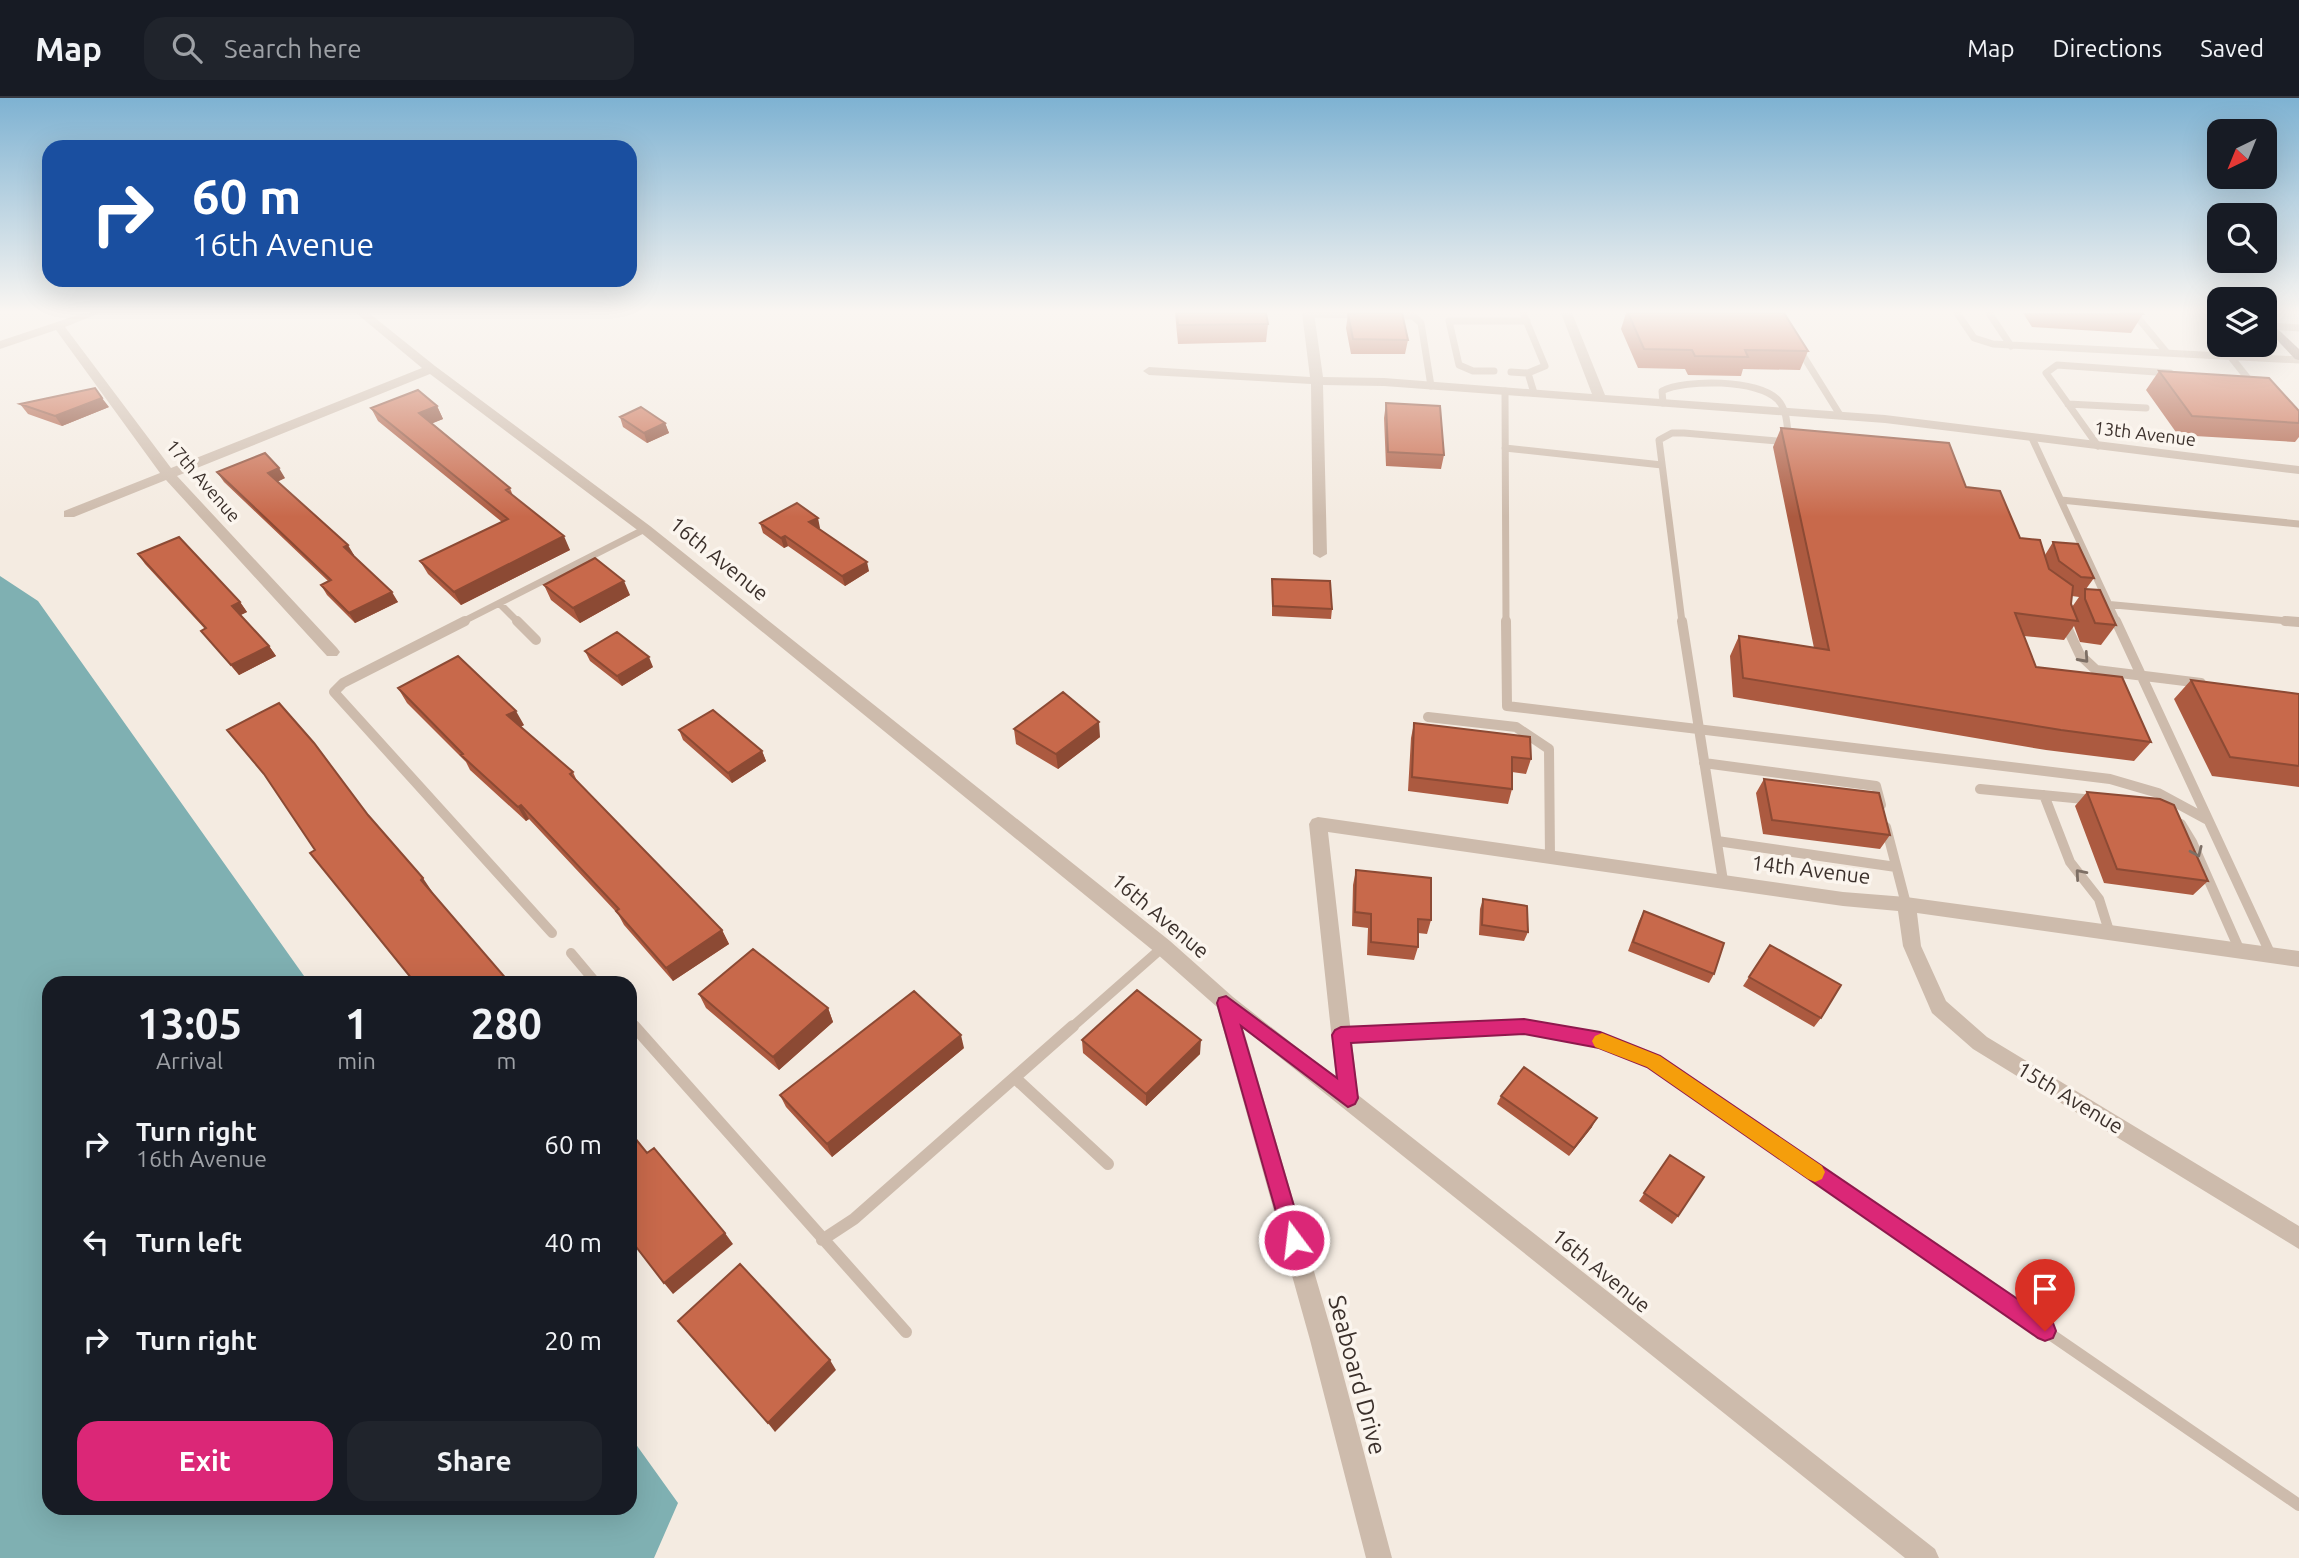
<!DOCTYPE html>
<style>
body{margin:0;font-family:Ubuntu,sans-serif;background:#20242c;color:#f1f3f6;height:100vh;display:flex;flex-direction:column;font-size:26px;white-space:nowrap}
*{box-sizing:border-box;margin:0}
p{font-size:23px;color:#9ea1a6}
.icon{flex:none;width:38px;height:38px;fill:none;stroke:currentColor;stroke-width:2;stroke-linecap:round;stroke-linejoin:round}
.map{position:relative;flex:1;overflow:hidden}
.details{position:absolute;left:42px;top:878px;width:595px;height:539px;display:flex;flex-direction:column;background:#171b24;border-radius:21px;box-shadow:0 7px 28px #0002}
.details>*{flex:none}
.guide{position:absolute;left:42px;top:42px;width:595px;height:147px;border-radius:21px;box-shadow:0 7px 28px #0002;background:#1a4fa0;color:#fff;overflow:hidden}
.needle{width:46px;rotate:223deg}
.tools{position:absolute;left:2207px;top:21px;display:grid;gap:14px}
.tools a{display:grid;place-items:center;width:70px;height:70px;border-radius:14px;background:#171b24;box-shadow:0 7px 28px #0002;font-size:35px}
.pin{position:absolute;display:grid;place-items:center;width:60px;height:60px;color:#fff;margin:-72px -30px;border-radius:50% 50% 50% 0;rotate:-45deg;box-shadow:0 0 7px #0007}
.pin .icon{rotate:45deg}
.me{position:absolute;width:77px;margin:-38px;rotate:345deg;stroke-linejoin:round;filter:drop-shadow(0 0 5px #0008)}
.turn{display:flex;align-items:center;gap:24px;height:147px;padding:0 35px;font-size:32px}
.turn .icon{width:91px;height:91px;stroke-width:2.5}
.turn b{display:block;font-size:49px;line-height:60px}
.eta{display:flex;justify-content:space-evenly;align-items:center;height:119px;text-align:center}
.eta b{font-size:42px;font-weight:700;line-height:49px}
.button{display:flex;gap:14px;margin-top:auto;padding:14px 35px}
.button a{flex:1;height:80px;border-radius:21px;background:#db2777;color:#fff;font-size:28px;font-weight:700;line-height:80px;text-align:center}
.button a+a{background:#20242c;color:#f1f3f6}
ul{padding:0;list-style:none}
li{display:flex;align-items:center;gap:21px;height:98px;padding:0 35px}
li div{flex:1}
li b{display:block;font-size:26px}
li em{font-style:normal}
header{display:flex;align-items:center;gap:42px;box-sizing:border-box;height:98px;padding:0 35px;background:#171b24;border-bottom:2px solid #363941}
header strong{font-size:33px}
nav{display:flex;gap:38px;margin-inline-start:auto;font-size:24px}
.search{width:490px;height:63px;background:#20242c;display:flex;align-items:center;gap:18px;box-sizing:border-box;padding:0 24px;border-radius:21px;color:#9ea1a6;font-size:26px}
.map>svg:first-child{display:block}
</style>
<header>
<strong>Map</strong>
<div class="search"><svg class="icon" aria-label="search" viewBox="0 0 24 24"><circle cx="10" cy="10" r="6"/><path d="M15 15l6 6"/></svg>Search here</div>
<nav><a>Map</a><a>Directions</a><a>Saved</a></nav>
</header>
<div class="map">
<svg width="2299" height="1460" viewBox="0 0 2299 1460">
<rect width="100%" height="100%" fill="#f4ebe1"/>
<path fill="#7fb0b2" d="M 0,478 L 38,503 L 309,885 L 49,886 L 49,1410 L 630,1410 L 630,1338 L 678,1405 L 654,1460 L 0,1460 Z"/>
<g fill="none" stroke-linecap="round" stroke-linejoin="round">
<path stroke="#cdbbac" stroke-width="7" d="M 1957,215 L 1974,240 L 1993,246 L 2299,262
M 1989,215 L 2011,248
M 2134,215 L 2167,255
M 1309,216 L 1361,217
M 1390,218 L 1413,218 L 1421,225 L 1431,288
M 2271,228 L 2299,230
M 1799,251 L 1840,317
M 2230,258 L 2254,288
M 1494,273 L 1473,273 L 1459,267 L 1449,223 L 1527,223
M 1511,274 L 1528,275 L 1545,268 L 1523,215
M 1528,275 L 1534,295
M 1505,293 L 1506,524
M 1663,305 L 1662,293 C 1685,281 1759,281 1778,302 C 1788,313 1787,331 1789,344 L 1684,335 L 1672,335 L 1659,342 L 1682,524
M 2068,306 L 2146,310
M 2032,340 L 2117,524
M 2098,348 L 2046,275 L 2057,267 L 2170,275
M 1505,350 L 1662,367
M 2061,402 L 2299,426
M 500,506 L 518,524
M 2104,506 L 2299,524
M 2064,522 L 2065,524
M 462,524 L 645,431"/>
<path stroke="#cdbbac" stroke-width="10" d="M 465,523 L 343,585 L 334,594 L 552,835
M 517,523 L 536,542
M 1506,523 L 1507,608 L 2110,681 L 2158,695 L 2208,722
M 1682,523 L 1723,783
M 2064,523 L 2080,557 L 2096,572 L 2201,585
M 2116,523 L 2271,857
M 2285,523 L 2299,524
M 1428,619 L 1516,629 L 1549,651 L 1550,759
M 1704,665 L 1876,688 L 1881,707
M 1980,691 L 2094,702
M 2044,697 L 2070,764 L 2099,801 L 2110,836
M 2181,726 L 2192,744 L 2240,853
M 1886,729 L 1906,806
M 1717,743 L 1896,769
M 571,855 L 597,886
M 630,923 L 636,930
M 1071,930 L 1163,849
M 1510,930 L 1528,930"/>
<path stroke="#cdbbac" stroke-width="12" d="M 634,928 L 906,1234
M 1341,937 L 1524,929 L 1600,942 L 1654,964 L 2299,1407
M 1015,980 L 1108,1066
M 822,1142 L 854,1121 L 1073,928"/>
<path fill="#cdbbac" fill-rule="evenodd" d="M 84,215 L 100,215 L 65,229 L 171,370 L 422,270 L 356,215 L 369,215 L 435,268 L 650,428 L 1170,843 L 1233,899 L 1336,980 L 1309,726 L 1312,721 L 1318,719 L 1843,794 L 1906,799 L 2299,853 L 2299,869 L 1917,815 L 1921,848 L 1946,903 L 1987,939 L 2299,1128 L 2299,1151 L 1973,951 L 1932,915 L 1903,848 L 1898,813 L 1843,808 L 1328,734 L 1358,997 L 1935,1451 L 1939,1460 L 1905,1460 L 1243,930 L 1334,1242 L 1392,1460 L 1366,1460 L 1310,1242 L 1217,909 L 1156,855 L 640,434 L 430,276 L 177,378 L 337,550 L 340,554 L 337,558 L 327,558 L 166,382 L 74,419 L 64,419 L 64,413 L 160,375 L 56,232 L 0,251 L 0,243 Z
M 1302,215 L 1314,215 L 1323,279 L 1384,280 L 1592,296 L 1561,215 L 1572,215 L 1605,297 L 1885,317 L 2299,368 L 2299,376 L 1885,325 L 1384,288 L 1323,287 L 1327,456 L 1320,460 L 1313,456 L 1311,286 L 1149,277 L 1143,273 L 1149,269 L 1310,279 Z"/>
<path fill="#a18a7d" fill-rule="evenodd" d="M 2264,218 L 2299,251 L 2299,262 L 2295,261 L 2264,228 Z"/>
</g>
<path fill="#ac5a40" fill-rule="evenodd" d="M 1175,215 L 1266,215 L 1268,226 L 1266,244 L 1178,246 Z
M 1626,215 L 1784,215 L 1808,253 L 1800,272 L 1743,271 L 1741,278 L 1688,277 L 1685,271 L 1638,270 L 1621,231 Z
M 2023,215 L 2142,215 L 2143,216 L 2131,235 L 2032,229 Z
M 1348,216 L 1408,242 L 1405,256 L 1351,256 L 1346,230 Z
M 2159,273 L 2299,313 L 2299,339 L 2295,344 L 2178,337 L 2146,292 Z
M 1386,305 L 1444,357 L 1441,371 L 1386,368 L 1384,320 Z
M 20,306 L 109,309 L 62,328 L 28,316 Z
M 437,308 L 443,321 L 432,325 L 510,390 L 513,398 L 570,452 L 461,507 L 428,476 L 420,463 L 502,424 L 378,323 L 371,310 Z
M 620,319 L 665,325 L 669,335 L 647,345 L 623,329 Z
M 1781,330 L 1966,389 L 2020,440 L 2045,457 L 2053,444 L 2094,480 L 2086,491 L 2116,527 L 2101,547 L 2080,544 L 2074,528 L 2064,542 L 2024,538 L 2036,569 L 2151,644 L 2134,663 L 2046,652 L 1733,599 L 1730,558 L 1739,538 L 1814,550 L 1773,349 ZM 2072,498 L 2079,499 L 2072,509 L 2071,506 Z
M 217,374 L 285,380 L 277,384 L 354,457 L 353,457 L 398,504 L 355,525 L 327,497 L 321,487 L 328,483 L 224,384 Z
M 760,425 L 820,430 L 819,431 L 869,473 L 845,488 L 788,448 L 784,450 L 763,435 Z
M 138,456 L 240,504 L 247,514 L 240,517 L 269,548 L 276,558 L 239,577 L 201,533 L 205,531 L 145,466 Z
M 1272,481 L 1332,511 L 1331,521 L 1272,518 Z
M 544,487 L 630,497 L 580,525 L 551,502 Z
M 585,553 L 653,569 L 622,588 L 590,563 Z
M 2191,582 L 2299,596 L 2299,689 L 2212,678 L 2174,601 Z
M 398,590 L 524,627 L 520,629 L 573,674 L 577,683 L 722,832 L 729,846 L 673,883 L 624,827 L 618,816 L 529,721 L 526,723 L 470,672 L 466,664 L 407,605 Z
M 1414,625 L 1531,661 L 1526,676 L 1512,674 L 1512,691 L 1508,706 L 1408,693 L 1411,640 Z
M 1014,631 L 1100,639 L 1058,671 L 1016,646 Z
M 679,632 L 762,653 L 766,663 L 732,685 L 683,642 Z
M 1764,681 L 1890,737 L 1880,751 L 1763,736 L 1756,695 Z
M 2087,694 L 2208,783 L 2193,797 L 2104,785 L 2075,708 Z
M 1356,772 L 1431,822 L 1427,836 L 1418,835 L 1418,849 L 1414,862 L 1367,857 L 1368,830 L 1352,828 L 1353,787 Z
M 1483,801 L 1528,834 L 1524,843 L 1479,837 L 1480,811 Z
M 1644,813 L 1714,876 L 1709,885 L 1628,853 L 1639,823 Z
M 1770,847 L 1821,920 L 1814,929 L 1743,888 Z
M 699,896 L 828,910 L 833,924 L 779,972 L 706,910 Z
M 1082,942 L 1200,956 L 1146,1008 L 1083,955 Z
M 964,950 L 832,1059 L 786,1009 L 780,997 Z
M 1501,998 L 1592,1029 L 1569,1058 L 1497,1006 Z
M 1670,1057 L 1678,1118 L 1672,1126 L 1639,1103 Z"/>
<path fill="#8c4a34" d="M 102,300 L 109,309 L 62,328 L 55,318 Z
M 437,308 L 443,321 L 426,328 L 419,315 Z
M 665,325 L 669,335 L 647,345 L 644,335 Z
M 279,370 L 285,380 L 274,385 L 268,375 Z
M 818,420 L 820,430 L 812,434 L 809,424 Z
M 564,438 L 570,452 L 461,507 L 454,494 Z
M 785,438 L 788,448 L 784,450 L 781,440 Z
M 348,447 L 354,457 L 350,459 L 344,449 Z
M 867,464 L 869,473 L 845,488 L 842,478 Z
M 624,483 L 630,497 L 580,525 L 573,510 Z
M 392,494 L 398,504 L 355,525 L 349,515 Z
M 240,504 L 247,514 L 239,518 L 232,508 Z
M 269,548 L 276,558 L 239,577 L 231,567 Z
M 649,559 L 653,569 L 622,588 L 617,578 Z
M 516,613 L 524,627 L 515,632 L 507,617 Z
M 1099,624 L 1100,639 L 1058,671 L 1056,656 Z
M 762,653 L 766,663 L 732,685 L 728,675 Z
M 521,707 L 529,721 L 526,723 L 518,709 Z
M 423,780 L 433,795 L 431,796 L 421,782 Z
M 722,832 L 729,846 L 673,883 L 666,870 Z
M 828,910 L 833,924 L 779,972 L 773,959 Z
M 961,937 L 964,950 L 832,1059 L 827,1046 Z
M 1201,942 L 1200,956 L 1146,1008 L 1146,996 Z
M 1597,1020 L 1592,1029 L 1569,1058 L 1574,1050 Z
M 725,1135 L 733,1146 L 673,1196 L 664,1185 Z
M 830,1262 L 836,1272 L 775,1334 L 768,1325 Z"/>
<path fill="#c8694b" stroke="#8c4a34" stroke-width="2" d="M 1177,215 L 1266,215 L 1268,226 L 1178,227 Z
M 1360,215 L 1402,215 L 1408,242 L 1353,241 L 1348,216 Z
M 1628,215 L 1784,215 L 1808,253 L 1745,252 L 1748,259 L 1695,258 L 1692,252 L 1644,251 Z
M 2119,215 L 2142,215 L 2143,216 Z
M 2159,273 L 2269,280 L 2299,313 L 2299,325 L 2192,318 Z
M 95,290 L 102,300 L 55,318 L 20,306 Z
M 418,292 L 437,308 L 419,315 L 510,390 L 506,392 L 564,438 L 454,494 L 420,463 L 508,421 L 371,310 Z
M 1386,305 L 1440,308 L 1444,357 L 1388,354 Z
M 641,309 L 665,325 L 644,335 L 620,319 Z
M 1781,330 L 1949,345 L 1966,389 L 2000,393 L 2020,440 L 2040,442 L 2049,471 L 2073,488 L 2071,506 L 2078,523 L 2015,515 L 2036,569 L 2122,579 L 2151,644 L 2061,632 L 1743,580 L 1739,538 L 1829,552 Z
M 265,355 L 279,370 L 268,375 L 348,447 L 344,449 L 392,494 L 349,515 L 321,487 L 331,482 L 217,374 Z
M 797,405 L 818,420 L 809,424 L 867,464 L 842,478 L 785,438 L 781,440 L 760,425 Z
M 179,439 L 240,504 L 232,508 L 269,548 L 231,567 L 201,533 L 206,530 L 138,456 Z
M 2053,444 L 2078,446 L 2094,480 L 2081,479 L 2059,463 Z
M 595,460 L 624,483 L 573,510 L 544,487 Z
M 1272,481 L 1330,483 L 1332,511 L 1273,508 Z
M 2085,491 L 2100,492 L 2116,527 L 2095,525 L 2085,501 Z
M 617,534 L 649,559 L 617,578 L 585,553 Z
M 458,558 L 516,613 L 507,617 L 573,674 L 570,676 L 722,832 L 666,870 L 616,813 L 619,811 L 521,707 L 518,709 L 461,657 L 463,656 L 398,590 Z
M 2191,582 L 2299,596 L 2299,668 L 2230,659 Z
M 1063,594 L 1099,624 L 1056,656 L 1014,631 Z
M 279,605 L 314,645 L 368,717 L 423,780 L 421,782 L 508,883 L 511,881 L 515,886 L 416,886 L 310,755 L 315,752 L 264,676 L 227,632 Z
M 713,612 L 762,653 L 728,675 L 679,632 Z
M 1414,625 L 1530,639 L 1531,661 L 1512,659 L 1512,691 L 1412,679 Z
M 1764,681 L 1879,695 L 1890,737 L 1772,722 Z
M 2087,694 L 2160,701 L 2174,707 L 2208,783 L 2117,771 Z
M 1356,772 L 1431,780 L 1431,822 L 1418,821 L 1418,849 L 1371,844 L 1371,816 L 1355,814 Z
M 1483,801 L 1527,808 L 1528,834 L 1482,827 Z
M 1644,813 L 1724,845 L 1714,876 L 1633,844 Z
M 1770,847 L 1841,887 L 1821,920 L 1749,879 Z
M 753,851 L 828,910 L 773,959 L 699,896 Z
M 1137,892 L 1201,942 L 1146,996 L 1082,942 Z
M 914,893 L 961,937 L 827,1046 L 780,997 Z
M 1524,969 L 1597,1020 L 1574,1050 L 1501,998 Z
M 630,1034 L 647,1055 L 654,1050 L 725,1135 L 664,1185 L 630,1141 Z
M 1670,1057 L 1704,1079 L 1678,1118 L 1644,1095 Z
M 740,1166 L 830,1262 L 768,1325 L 678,1223 Z"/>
<defs><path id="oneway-chevron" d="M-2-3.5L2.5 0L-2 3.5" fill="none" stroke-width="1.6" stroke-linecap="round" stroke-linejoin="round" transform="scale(1.75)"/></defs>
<g stroke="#7d6f65">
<use href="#oneway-chevron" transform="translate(2084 560) rotate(48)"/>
<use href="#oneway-chevron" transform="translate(2197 754) rotate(66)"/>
<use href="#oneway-chevron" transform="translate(2080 776) rotate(-131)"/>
</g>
<linearGradient id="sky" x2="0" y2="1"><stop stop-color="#7eb2d2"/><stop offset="0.51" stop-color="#faf6f2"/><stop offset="1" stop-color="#faf6f2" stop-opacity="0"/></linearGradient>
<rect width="2299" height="419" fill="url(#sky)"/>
<path fill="#db2777" stroke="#8e194d" stroke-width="2" d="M 1226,898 L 1337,980 L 1332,937 L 1335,932 L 1341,929 L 1524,921 L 1600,934 L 1660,958 L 2053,1225 L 2056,1233 L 2053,1240 L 2045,1243 L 2038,1240 L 1647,969 L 1599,950 L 1524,936 L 1351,945 L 1358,1000 L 1355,1006 L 1348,1009 L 1241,928 L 1304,1142 L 1301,1149 L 1294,1152 L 1287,1149 L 1284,1142 L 1217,905 L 1219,900 Z"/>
<path fill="#f59e0b" d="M 1602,935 L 1660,958 L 1822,1068 L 1825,1074 L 1822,1081 L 1815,1084 L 1808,1081 L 1647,969 L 1595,949 L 1592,943 L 1595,938 Z"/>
<g text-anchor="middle" stroke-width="7" stroke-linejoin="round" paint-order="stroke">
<g font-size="18" fill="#3b302b" stroke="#fbf5ee">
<text transform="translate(2145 336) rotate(7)" y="6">13th Avenue</text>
<text transform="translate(203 383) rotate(49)" y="6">17th Avenue</text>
</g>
<g font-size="21" fill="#3b302b" stroke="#fbf5ee">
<text transform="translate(719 461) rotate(39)" y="7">16th Avenue</text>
<text transform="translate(1811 772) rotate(7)" y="7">14th Avenue</text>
<text transform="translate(1160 818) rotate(40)" y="7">16th Avenue</text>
<text transform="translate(2070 1000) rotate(31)" y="7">15th Avenue</text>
<text transform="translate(1601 1173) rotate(39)" y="7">16th Avenue</text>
</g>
<g font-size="24" fill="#3b302b" stroke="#fbf5ee">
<text transform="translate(1357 1277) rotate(75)" y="8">Seaboard Drive</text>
</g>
</g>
</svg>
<div class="tools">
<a><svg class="needle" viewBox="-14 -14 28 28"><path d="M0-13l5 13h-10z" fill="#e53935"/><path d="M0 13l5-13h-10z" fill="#9ea1a6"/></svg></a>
<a><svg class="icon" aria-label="search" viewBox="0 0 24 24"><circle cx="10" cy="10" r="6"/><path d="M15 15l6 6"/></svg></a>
<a><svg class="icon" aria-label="layers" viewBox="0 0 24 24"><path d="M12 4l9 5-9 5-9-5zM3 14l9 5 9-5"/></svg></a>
</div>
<div class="pin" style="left:2045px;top:1233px;background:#d93025"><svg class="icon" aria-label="arrive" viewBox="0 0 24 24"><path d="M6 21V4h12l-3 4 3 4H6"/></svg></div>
<svg class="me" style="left:1294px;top:1142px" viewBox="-20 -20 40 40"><circle r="17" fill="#db2777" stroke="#fff" stroke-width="3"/><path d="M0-11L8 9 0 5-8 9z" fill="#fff"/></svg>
<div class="guide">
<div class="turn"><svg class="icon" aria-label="right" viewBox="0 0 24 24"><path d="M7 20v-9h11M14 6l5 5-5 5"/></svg><div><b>60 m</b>16th Avenue</div></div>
</div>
<section class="details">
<div class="eta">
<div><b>13:05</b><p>Arrival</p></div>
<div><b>1</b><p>min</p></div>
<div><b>280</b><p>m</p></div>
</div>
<ul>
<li><svg class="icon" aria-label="right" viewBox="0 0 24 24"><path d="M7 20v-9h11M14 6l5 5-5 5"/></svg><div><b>Turn right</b><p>16th Avenue</p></div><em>60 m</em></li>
<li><svg class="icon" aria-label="left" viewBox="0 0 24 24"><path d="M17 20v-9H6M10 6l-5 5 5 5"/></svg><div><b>Turn left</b></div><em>40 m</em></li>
<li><svg class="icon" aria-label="right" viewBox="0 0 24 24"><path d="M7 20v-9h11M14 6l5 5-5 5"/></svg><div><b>Turn right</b></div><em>20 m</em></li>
</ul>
<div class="button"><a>Exit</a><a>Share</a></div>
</section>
</div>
